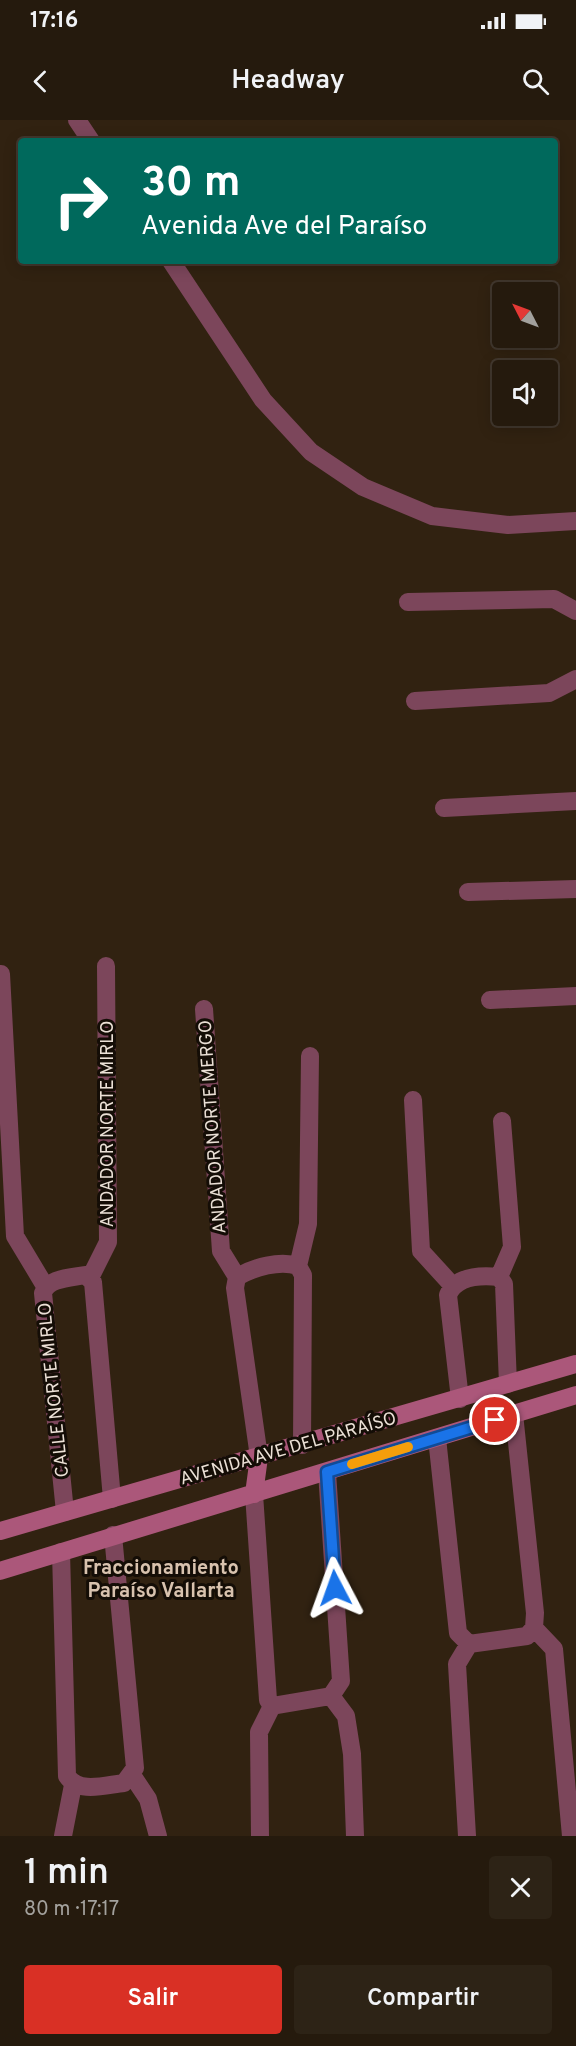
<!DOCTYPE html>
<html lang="es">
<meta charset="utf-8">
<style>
body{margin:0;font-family:Overpass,sans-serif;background:#2d2316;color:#f1f3f6;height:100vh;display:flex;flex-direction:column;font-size:22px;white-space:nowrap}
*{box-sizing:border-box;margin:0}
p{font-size:20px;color:#a3a19d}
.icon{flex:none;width:33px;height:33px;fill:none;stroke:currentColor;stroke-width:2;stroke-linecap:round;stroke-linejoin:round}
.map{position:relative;height:1716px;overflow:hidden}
.drawer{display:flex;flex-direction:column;background:#251a0d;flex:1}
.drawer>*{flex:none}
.guide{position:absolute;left:18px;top:18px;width:540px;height:126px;border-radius:6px;box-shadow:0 3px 15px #0003,0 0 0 2px #42382e;background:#00695c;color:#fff;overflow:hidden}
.needle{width:39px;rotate:312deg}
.controls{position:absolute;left:492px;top:162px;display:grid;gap:12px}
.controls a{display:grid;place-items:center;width:66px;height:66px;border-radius:6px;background:#251a0d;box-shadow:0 3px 15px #0003,0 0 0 2px #42382e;font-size:30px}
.pin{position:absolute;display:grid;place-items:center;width:51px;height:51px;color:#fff;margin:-26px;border:3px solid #fff;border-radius:50%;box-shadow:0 2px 6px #0007}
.me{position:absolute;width:66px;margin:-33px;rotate:356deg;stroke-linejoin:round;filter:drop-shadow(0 0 4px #0008)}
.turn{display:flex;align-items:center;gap:21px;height:126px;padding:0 24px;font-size:27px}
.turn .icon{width:78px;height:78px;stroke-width:2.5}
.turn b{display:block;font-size:42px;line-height:51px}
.round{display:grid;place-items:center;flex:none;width:63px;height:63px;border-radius:6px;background:#2d2316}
.summary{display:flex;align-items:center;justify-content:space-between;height:102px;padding:0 24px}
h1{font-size:36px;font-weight:600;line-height:45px}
.button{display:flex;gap:12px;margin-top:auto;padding:12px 24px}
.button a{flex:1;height:69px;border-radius:6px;background:#d93025;color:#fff;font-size:24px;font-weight:600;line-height:69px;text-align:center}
.button a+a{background:#2d2316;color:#f1f3f6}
.status{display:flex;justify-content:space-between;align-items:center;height:42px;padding:0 30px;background:#251a0d;direction:ltr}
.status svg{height:16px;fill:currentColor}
header{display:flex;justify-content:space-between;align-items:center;height:78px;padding:0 24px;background:#251a0d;font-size:27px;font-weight:600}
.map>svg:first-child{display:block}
</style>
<div class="status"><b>17:16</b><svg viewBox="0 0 49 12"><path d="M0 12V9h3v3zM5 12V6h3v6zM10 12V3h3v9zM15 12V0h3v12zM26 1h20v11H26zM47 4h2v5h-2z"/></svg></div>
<header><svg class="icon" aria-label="back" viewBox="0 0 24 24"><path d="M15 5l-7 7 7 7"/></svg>Headway<svg class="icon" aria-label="search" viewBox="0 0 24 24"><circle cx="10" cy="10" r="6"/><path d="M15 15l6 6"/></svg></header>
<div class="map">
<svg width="576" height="1716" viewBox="0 0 576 1716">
<rect width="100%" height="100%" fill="#312211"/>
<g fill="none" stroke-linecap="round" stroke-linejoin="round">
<path stroke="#7c465b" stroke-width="18" d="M 77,0 L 91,21
M 171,141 L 263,280 L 311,332 L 363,367 L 432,396 L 508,405 L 576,401
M 408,482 L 554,479 L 576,491
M 415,581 L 549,573 L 576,559
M 444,688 L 576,681
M 468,772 L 576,769
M 1,854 L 15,1116 L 45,1166
M 490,880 L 576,876
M 204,889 L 221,1131 L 237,1157
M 413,980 L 421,1131 L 452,1165
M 298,1146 L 308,1104 L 310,936
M 499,1157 L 512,1127 L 502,1001
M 90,1158 L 108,1122 L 106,846
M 460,1279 L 448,1175 C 456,1156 480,1155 499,1157 L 504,1164 L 508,1264
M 437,1318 L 458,1513 L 469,1524 L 527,1516 L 534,1508 L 535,1493 L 514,1294
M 259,1337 L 235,1168 L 237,1157 C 254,1147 280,1140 298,1146 L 303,1155 L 302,1325
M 254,1374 L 268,1580 L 272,1586
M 65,1392 L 43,1173 C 48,1158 70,1158 85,1155 L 93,1162 L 112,1379
M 61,1432 L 67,1656 C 79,1674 105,1665 124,1663 L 135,1648 L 113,1415
M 534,1508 L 554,1529 L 571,1716
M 331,1576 L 346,1596 L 352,1634 L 355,1716
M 272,1586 L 331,1576 L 341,1561 L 327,1352
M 132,1655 L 148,1679 L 158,1716
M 63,1716 L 73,1665
M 260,1716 L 259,1612 L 272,1586
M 467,1716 L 457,1544 L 469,1524"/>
<path stroke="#ab577a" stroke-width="18" d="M 254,1374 L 259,1337
M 0,1411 L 576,1244
M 0,1451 L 576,1275"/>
</g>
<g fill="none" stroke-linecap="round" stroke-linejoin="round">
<g stroke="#114b97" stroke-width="15">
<path id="route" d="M 335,1468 L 327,1352 L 495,1300"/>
</g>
<use href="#route" stroke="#1a73e8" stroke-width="10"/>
<path stroke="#f59e0b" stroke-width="10" d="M 352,1344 L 408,1327"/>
</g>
<g text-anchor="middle" stroke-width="6" stroke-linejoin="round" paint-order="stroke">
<g font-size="18" fill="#ebe0d6" stroke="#140d06">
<text transform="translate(107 1004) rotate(-90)" y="6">ANDADOR NORTE MIRLO</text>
<text transform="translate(212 1007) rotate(-94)" y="6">ANDADOR NORTE MERGO</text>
<text transform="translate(53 1270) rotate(-96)" y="6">CALLE NORTE MIRLO</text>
<text transform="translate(288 1328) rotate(-16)" y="6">AVENIDA AVE DEL PARAÍSO</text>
</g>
<g font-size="20" font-weight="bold" fill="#d8c2ae" stroke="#140d06">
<text x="161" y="1454">Fraccionamiento<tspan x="161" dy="23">Paraíso Vallarta</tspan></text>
</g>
</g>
</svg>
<div class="controls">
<a><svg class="needle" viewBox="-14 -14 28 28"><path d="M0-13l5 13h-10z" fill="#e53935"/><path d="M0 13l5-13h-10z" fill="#a3a19d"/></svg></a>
<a><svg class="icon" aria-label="sound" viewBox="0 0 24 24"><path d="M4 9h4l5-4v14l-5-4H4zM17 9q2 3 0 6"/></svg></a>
</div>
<div class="pin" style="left:495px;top:1300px;background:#d93025"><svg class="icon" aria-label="arrive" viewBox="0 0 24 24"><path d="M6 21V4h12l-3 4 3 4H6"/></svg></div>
<svg class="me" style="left:335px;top:1468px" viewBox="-20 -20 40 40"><path d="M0-17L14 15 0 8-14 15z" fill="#1a73e8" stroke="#fff" stroke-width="4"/></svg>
<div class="guide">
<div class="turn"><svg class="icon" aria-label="right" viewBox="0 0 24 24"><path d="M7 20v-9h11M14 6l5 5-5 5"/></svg><div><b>30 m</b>Avenida Ave del Paraíso</div></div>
</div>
</div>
<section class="drawer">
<div class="summary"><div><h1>1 min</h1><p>80 m · 17:17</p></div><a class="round"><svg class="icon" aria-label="close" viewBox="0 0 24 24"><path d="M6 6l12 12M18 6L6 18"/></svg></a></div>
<div class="button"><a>Salir</a><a>Compartir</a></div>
</section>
